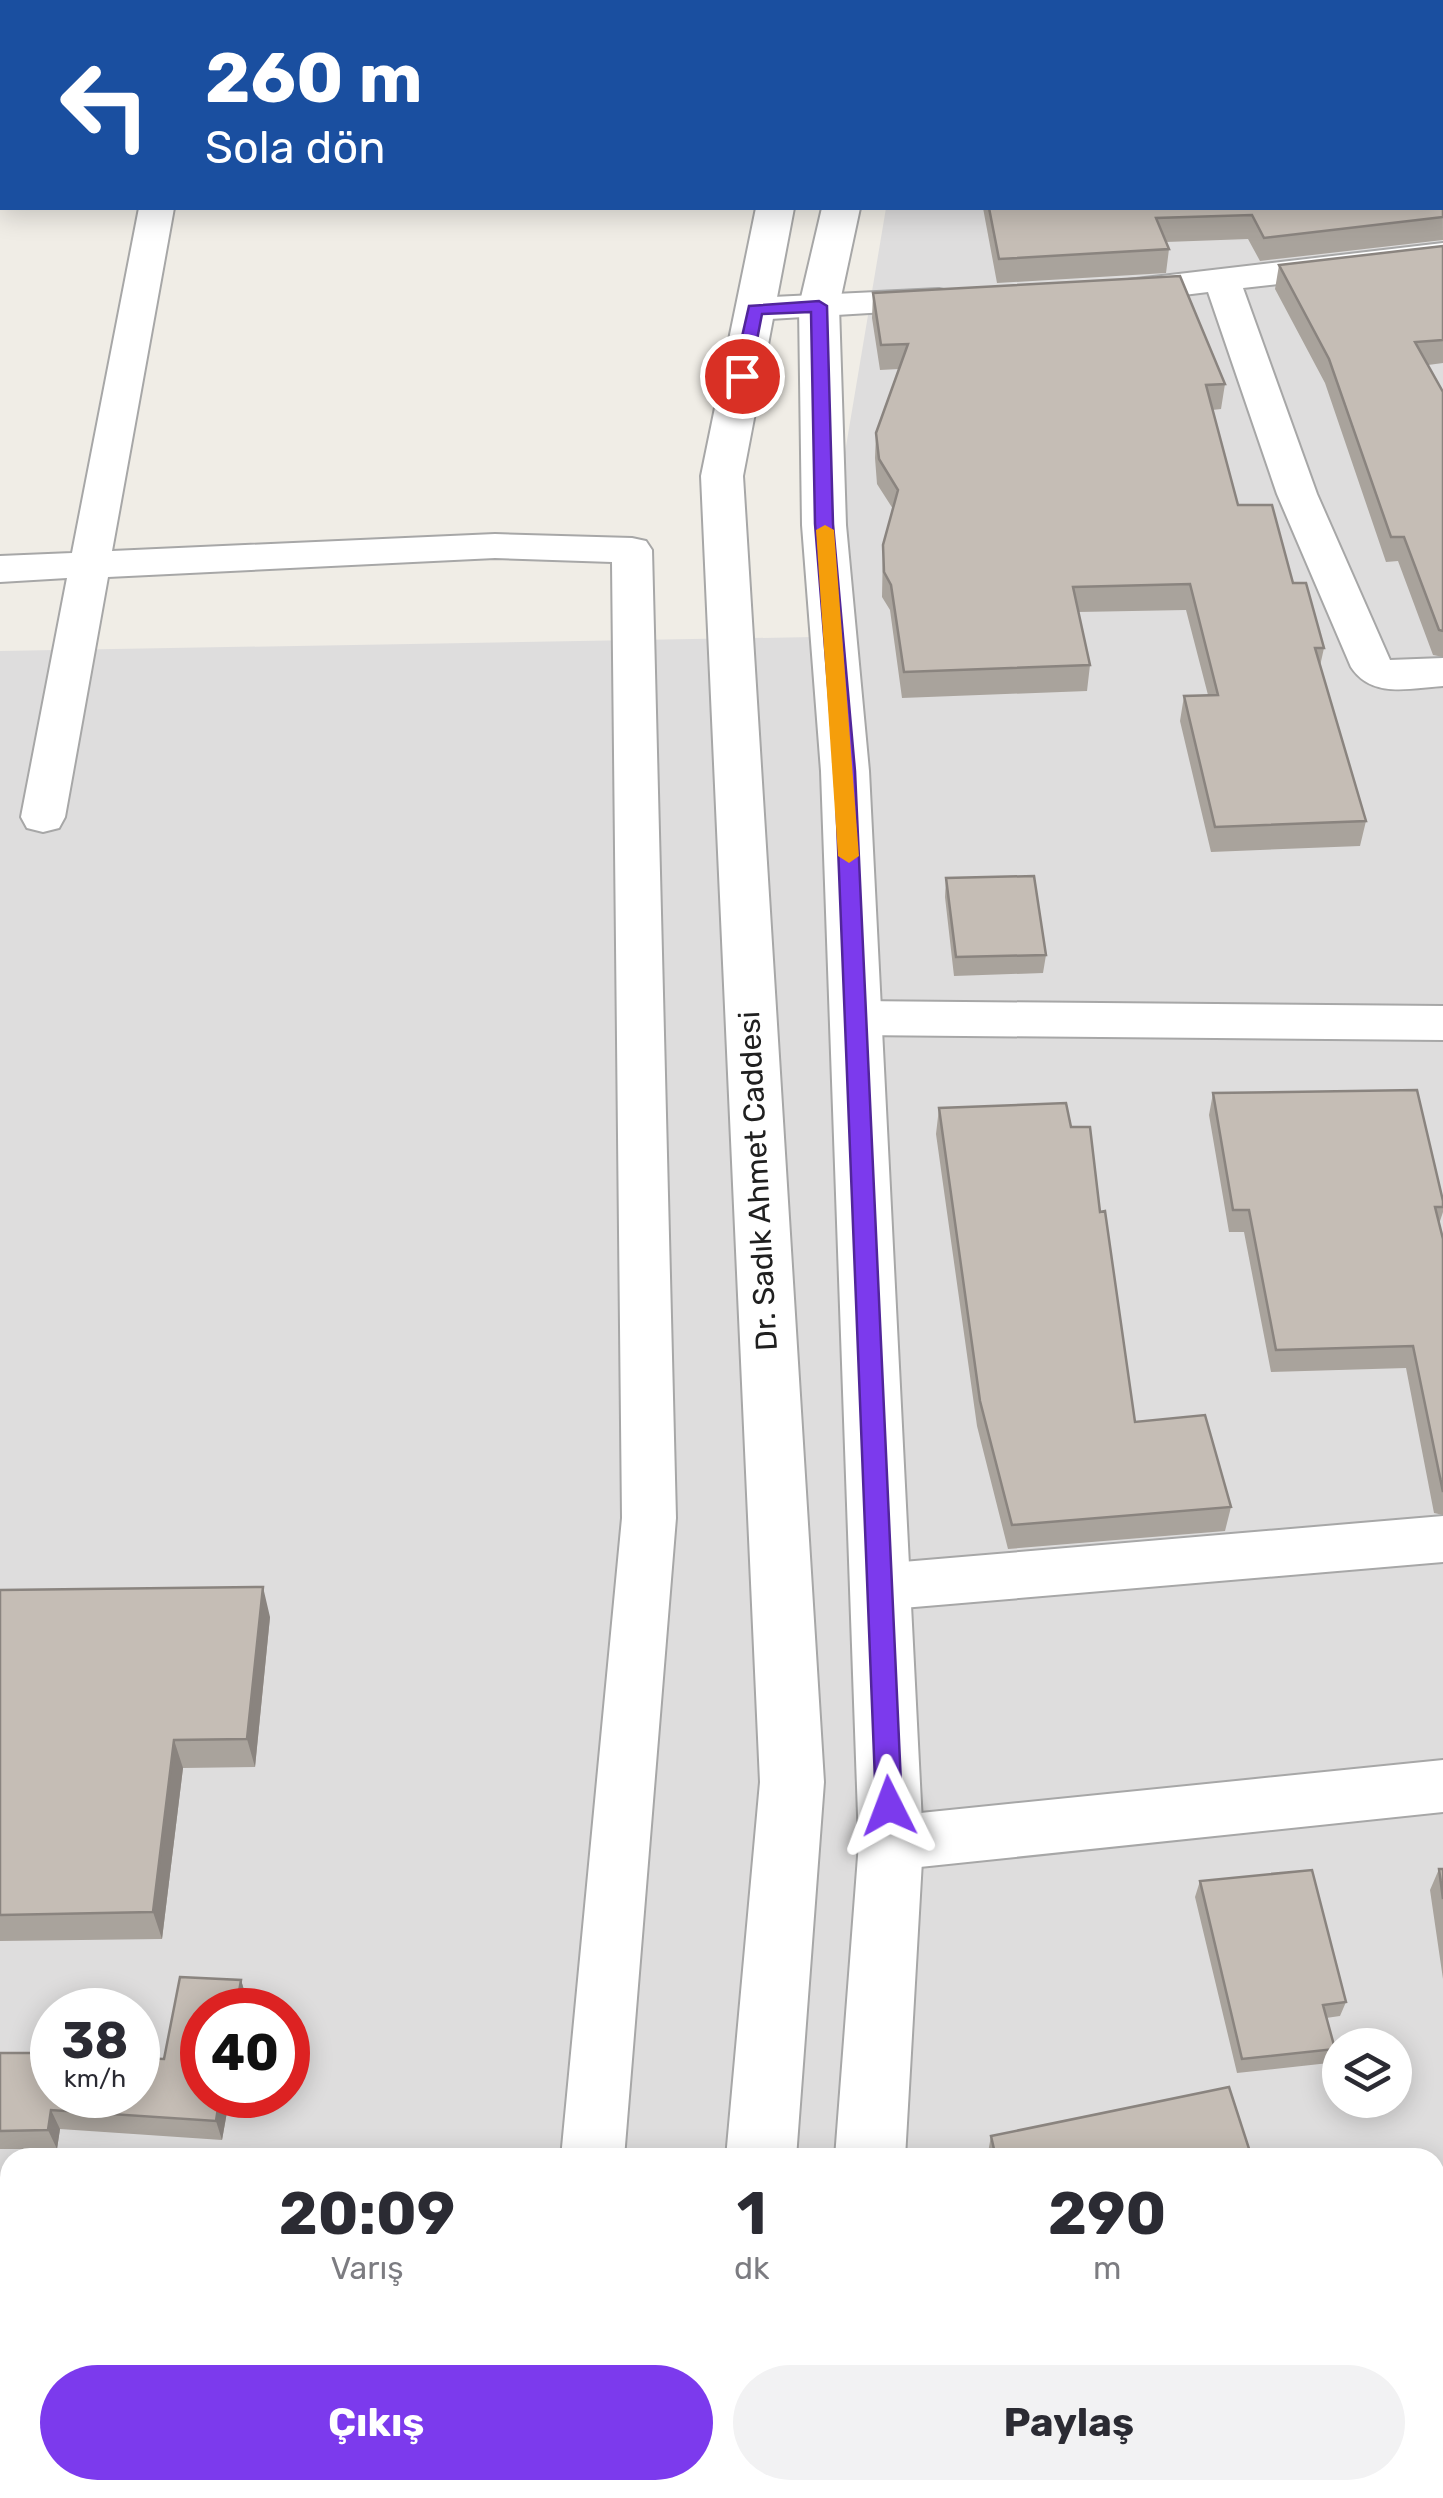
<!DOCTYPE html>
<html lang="tr">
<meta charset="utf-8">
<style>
body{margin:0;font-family:Rubik,sans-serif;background:#f2f2f3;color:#2b2b33;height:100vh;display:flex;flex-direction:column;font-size:38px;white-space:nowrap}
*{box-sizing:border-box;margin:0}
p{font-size:32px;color:#7c7c81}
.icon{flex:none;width:55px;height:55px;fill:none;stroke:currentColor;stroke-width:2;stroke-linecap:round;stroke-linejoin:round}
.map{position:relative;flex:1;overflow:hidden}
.drawer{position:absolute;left:0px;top:2148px;width:1445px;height:352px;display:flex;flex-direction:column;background:#fff;border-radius:30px 30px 0 0;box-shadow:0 5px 25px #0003}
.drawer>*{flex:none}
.hud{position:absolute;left:0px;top:0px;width:1445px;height:210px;box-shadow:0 5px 25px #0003;background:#1a4fa0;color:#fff;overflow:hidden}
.tools{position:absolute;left:1322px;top:2028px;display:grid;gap:20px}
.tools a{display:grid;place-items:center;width:90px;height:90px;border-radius:50%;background:#fff;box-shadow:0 5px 25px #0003;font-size:50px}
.speed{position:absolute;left:30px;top:1988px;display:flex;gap:20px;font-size:50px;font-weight:700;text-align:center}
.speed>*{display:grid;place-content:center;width:130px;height:130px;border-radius:50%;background:#fff;box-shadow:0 5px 25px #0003;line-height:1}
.speed small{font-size:25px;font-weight:400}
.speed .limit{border:15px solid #d22;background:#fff;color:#111}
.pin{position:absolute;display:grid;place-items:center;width:85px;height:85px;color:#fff;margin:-42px;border:5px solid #fff;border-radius:50%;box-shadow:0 2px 10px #0007}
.me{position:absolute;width:110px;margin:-55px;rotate:357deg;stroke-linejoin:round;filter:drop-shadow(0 0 8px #0008)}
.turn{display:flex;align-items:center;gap:35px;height:210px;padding:0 40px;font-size:45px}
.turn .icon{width:130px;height:130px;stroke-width:2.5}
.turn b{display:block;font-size:70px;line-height:85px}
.eta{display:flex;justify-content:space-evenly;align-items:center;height:170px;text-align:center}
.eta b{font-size:60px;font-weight:700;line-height:70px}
.cta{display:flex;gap:20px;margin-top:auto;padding:20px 40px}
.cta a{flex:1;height:115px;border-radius:60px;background:#7c3aed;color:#fff;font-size:40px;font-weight:700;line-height:115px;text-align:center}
.cta a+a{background:#f2f2f3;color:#2b2b33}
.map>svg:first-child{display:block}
</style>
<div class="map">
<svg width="1443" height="2498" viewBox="0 0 1443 2498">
<rect width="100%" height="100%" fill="#f0ede6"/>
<path fill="#dedddd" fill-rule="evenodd" d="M 920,0 L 1443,0 L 1443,2498 L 827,2498 L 828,2490 L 1435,2490 L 1435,2158 L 10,2158 L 10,2264 L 0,2264 L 0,651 L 814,637 L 886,208 L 1442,208 L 1442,2 ZM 52,2010 L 138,2010 L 138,2095 L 52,2095 ZM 202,2010 L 288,2010 L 288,2095 L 202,2095 ZM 1340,2045 L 1395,2045 L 1395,2100 L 1340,2100 Z"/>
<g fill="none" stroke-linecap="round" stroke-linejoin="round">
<g stroke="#a7a7a7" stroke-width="4">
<path id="minor" d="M 1257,0 L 1289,0 L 1290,2 L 1258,2 Z
M 1442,29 L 1443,29 L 1443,49 L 1442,49 Z
M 139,208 L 174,208 L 112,551 L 495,534 L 632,538 L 646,541 L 652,550 L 676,1518 L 624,2158 L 561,2158 L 622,1518 L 612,562 L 495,558 L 108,577 L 65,817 L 59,828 L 43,832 L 27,828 L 21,817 L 67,578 L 0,582 L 0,556 L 72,553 Z
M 1443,243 L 1443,265 L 1243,288 L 1317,494 L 1390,660 L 1443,658 L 1443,686 C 1410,688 1372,699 1351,667 L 1277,494 L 1208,292 L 1119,303 L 1106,300 L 1101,292 L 1106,284 L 1119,281 Z
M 939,289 L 952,292 L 957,300 L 952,308 L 754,320 L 741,317 L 736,309 L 741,301 L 754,298 Z
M 855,1001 L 1443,1006 L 1443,1040 L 855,1035 L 838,1030 L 832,1018 L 838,1006 Z
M 1443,1516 L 1443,1562 L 879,1610 L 860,1604 L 852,1587 L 860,1570 L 879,1564 Z
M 1443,1760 L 1443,1812 L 891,1870 L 870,1862 L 862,1843 L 870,1824 L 891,1816 Z
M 529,2490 L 597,2490 L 596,2498 L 528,2498 Z"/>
</g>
<g stroke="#a7a7a7" stroke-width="4">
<path id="tertiary" d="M 865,0 L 901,0 L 901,2 L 866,2 Z
M 756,208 L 794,208 L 743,476 L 824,1782 L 796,2158 L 726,2158 L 760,1782 L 701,476 Z
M 822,208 L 860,208 L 839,306 L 846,525 L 869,771 L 923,1843 L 905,2158 L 835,2158 L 859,1843 L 821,771 L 802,525 L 799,306 Z
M 682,2490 L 756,2490 L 755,2498 L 681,2498 Z
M 797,2490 L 871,2490 L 870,2498 L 796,2498 Z"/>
</g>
<use href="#minor" fill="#fff" fill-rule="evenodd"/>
<use href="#tertiary" fill="#fff" fill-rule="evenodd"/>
</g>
<path fill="#a9a39c" d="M 1338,0 L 1443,0 L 1443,14 L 1442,2 L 1338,2 Z
M 1442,47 L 1443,240 L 1260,261 L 1248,239 L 1166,242 L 1169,249 L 1166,273 L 997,283 L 983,208 L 1442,208 Z
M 1443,246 L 1443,363 L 1428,365 L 1443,392 L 1443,657 L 1433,655 L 1398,561 L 1386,562 L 1325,383 L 1275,289 L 1279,265 Z
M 873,293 L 1225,384 L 1221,409 L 1212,410 L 1238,505 L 1293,583 L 1324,648 L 1320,666 L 1366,821 L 1360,846 L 1211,852 L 1180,721 L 1184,696 L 1208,695 L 1186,610 L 1078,612 L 1090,665 L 1087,691 L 902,698 L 890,610 L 882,597 L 883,545 L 893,509 L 877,484 L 875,458 L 876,433 L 899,369 L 880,370 L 872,318 Z
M 946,878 L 1046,955 L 1043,973 L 954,976 L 945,897 Z
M 1213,1093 L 1443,1201 L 1443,1212 L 1439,1224 L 1443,1239 L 1443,1515 L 1434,1513 L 1406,1368 L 1271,1372 L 1244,1232 L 1229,1232 L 1209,1115 Z
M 939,1108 L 1071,1127 L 1100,1212 L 1135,1422 L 1231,1507 L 1225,1531 L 1008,1549 L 977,1426 L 936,1134 Z
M 0,1590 L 270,1617 L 255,1767 L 183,1768 L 162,1939 L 0,1941 Z
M 1439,1869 L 1443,1869 L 1443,1979 L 1430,1890 Z
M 1200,1881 L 1346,2002 L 1340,2016 L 1326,2018 L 1335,2049 L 1329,2063 L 1237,2073 L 1195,1897 Z
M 180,1977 L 241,1980 L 247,2000 L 246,2010 L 202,2010 L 202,2095 L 230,2095 L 222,2140 L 60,2129 L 57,2149 L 0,2149 L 0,2053 L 52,2053 L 52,2095 L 138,2095 L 138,2058 L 164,2059 Z
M 991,2136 L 1252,2158 L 987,2158 Z
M 1436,2405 L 1443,2405 L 1443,2485 L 1435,2447 Z
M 1001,2490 L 1216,2490 L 1218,2498 L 1000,2498 Z"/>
<path fill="#8a847f" d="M 263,1587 L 270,1617 L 255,1767 L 247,1739 Z
M 174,1740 L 183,1768 L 162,1939 L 153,1912 Z
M 241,1980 L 247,2000 L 246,2010 L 236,2010 Z
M 220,2095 L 230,2095 L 222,2140 L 216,2121 Z
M 51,2110 L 60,2129 L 57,2149 L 48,2130 Z"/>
<path fill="#c5bdb5" stroke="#8a847f" stroke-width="2.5" d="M 970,0 L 1032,0 L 1032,2 L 970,2 Z
M 1166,0 L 1257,0 L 1258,2 L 1167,2 Z
M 1348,0 L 1425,0 L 1426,2 L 1349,2 Z
M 1442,47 L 1443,217 L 1264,238 L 1252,215 L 1156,218 L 1169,249 L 999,259 L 989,208 L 1442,208 Z
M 1443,246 L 1443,340 L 1415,342 L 1443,392 L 1443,631 L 1439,630 L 1404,537 L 1391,537 L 1329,359 L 1279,265 Z
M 1180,276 L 1225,384 L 1206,385 L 1238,505 L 1272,505 L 1293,583 L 1306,583 L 1324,648 L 1315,648 L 1366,821 L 1215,827 L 1184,696 L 1218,695 L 1190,584 L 1073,587 L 1090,665 L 904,672 L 891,585 L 884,572 L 883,545 L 898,490 L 879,459 L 876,433 L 908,344 L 881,345 L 873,293 Z
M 1034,876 L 1046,955 L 956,957 L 946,878 Z
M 1417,1090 L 1443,1201 L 1443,1207 L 1435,1207 L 1443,1239 L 1443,1492 L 1413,1346 L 1276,1350 L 1249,1210 L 1233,1210 L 1213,1093 Z
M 1066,1103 L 1071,1127 L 1090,1127 L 1100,1212 L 1105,1211 L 1135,1422 L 1205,1415 L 1231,1507 L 1012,1525 L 980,1401 L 939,1108 Z
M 263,1587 L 247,1739 L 174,1740 L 153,1912 L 0,1915 L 0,1590 Z
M 1439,1869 L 1443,1869 L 1443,1899 Z
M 1312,1870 L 1346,2002 L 1323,2005 L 1335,2049 L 1242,2059 L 1200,1881 Z
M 180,1977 L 241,1980 L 236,2010 L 202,2010 L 202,2095 L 220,2095 L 216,2121 L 51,2110 L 48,2130 L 0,2131 L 0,2053 L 52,2053 L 52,2095 L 138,2095 L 138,2058 L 164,2059 Z
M 1229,2087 L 1252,2158 L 996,2158 L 991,2136 Z
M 1436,2405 L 1443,2405 L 1443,2438 Z
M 1006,2490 L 1216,2490 L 1218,2498 L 1007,2498 Z"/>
<path fill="#7c3aed" stroke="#51269a" stroke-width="2.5" d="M 819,301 L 827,306 L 833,524 L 855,771 L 902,1806 L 899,1815 L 889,1818 L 880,1815 L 876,1806 L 835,771 L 815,524 L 811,312 L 762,314 L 750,376 L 742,381 L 733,376 L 749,306 Z"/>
<path fill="#f59e0b" d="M 825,525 L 834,530 L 859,856 L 849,863 L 838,856 L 816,530 Z"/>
<g text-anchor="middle" stroke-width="8" stroke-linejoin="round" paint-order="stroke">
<g font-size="30" fill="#202020" stroke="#fff">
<text transform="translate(758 1181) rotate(-93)" y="10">Dr. Sadık Ahmet Caddesi</text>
</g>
</g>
</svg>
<div class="tools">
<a><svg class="icon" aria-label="layers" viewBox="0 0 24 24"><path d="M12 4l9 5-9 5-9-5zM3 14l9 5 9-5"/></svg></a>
</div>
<div class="speed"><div>38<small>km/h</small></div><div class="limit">40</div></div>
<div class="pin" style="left:742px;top:376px;background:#d93025"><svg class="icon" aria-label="arrive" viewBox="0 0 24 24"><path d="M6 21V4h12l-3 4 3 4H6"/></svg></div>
<svg class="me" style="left:889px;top:1806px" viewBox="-20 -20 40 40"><path d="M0-17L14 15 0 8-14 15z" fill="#7c3aed" stroke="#fff" stroke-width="4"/></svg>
<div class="hud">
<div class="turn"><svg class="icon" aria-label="left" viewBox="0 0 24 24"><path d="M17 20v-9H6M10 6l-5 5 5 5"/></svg><div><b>260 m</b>Sola dön</div></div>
</div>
<section class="drawer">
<div class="eta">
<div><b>20:09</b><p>Varış</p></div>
<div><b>1</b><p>dk</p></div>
<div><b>290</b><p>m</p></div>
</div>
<div class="cta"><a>Çıkış</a><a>Paylaş</a></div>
</section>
</div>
